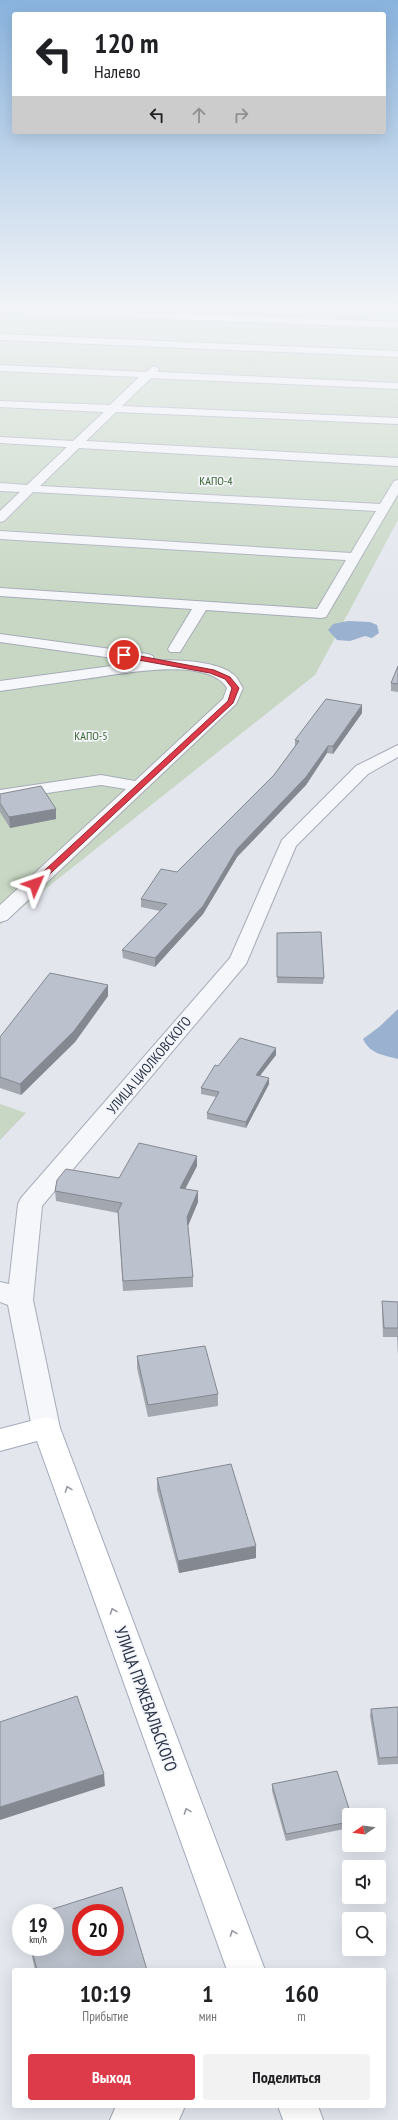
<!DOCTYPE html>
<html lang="ru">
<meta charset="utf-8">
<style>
body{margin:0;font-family:"PT Sans Narrow",sans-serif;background:#f2f2f2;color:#202124;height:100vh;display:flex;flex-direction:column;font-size:15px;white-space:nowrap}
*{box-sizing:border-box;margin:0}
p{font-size:13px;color:#757577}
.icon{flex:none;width:22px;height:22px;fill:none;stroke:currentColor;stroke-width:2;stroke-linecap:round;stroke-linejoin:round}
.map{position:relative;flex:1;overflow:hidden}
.details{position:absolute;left:12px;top:1968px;width:374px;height:140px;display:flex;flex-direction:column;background:#fff;border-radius:4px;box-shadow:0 4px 16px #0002}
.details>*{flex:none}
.banner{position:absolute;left:12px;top:12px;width:374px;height:122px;border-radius:4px;box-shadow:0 4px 16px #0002;background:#fff;color:#202124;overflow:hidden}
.needle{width:26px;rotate:257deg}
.buttons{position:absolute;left:342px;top:1808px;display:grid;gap:8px}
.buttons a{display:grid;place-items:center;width:44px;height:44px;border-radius:4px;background:#fff;box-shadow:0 4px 16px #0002;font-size:20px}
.speed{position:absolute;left:12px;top:1904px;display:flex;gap:8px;font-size:20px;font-weight:700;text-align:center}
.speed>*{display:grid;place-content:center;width:52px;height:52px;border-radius:50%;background:#fff;box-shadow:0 4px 16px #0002;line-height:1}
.speed small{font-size:10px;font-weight:400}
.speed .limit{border:6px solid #d22;background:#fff;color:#111}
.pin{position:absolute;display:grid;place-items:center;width:34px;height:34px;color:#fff;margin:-17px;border:2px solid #fff;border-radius:50%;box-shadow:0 1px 4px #0007}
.me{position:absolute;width:44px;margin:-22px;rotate:47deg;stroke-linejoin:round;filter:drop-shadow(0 0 3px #0008)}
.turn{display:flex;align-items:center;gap:14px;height:84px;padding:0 16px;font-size:18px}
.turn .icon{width:52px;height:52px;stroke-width:2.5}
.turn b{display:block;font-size:28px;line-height:34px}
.lanes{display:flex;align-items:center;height:38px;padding:0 16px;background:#0003;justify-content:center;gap:20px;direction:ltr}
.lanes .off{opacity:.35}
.eta{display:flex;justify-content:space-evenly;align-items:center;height:68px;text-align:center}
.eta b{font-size:24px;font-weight:800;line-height:28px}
.button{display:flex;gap:8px;margin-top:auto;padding:8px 16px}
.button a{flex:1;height:46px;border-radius:4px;background:#de3b4a;color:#fff;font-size:16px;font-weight:800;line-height:46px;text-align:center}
.button a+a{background:#f2f2f2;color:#202124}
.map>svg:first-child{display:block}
</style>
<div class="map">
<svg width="398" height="2120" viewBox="0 0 398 2120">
<rect width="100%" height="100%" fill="#e3e6ed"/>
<path fill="#c7d7c3" d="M 0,303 L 398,303 L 398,520 L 315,675 L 0,925 Z
M 0,1104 L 26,1113 L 0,1140 Z"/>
<path fill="#9ab1d0" d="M 348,621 L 370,622 L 377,625 L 379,633 L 372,638 L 365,636 L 350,641 L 337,640 L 328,630 L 333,624 Z
M 398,1009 L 398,1059 C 383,1055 370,1054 363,1039 L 379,1027 Z"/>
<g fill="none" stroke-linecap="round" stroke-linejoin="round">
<g stroke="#a7acb8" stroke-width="2">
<path id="minor" d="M 0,306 L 398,322 L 398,328 L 0,312 Z
M 0,334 L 398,351 L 398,357 L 0,340 Z
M 0,365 L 146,372 L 154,366 L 159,369 L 157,372 L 398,383 L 398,389 L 151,378 L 122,406 L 398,418 L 398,424 L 116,412 L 86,441 L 398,458 L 398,466 L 79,448 L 40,486 L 380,504 L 394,481 L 398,480 L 398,494 L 326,617 L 321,618 L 206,610 L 180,652 L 170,652 L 168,649 L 192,609 L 0,596 L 0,588 L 317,609 L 346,560 L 0,539 L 0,531 L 351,553 L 376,511 L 33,492 L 4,521 L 0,522 L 0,511 L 20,492 L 0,491 L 0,483 L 27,485 L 67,447 L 0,443 L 0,437 L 73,441 L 104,412 L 0,407 L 0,401 L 110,405 L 139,377 L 0,371 Z
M 0,634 L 148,654 L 153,656 L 154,661 C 175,659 218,661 234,675 C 238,678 240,684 243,688 L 236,704 L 7,920 L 0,922 L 0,905 L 126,789 L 101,785 L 0,800 L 0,790 L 101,775 L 135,781 L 223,699 L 227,688 C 207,655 117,675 84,679 C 56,683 28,687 0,691 L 0,681 L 141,662 L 0,642 Z
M 398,745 L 398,757 L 368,774 L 296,846 L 246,964 L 42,1206 L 33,1300 L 60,1428 L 56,1436 L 46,1439 L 36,1436 L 32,1428 L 8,1305 L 0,1302 L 0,1282 L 9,1284 L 18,1204 L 21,1198 L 230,958 L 282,840 L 356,766 Z"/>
</g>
<g stroke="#a1a9ba" stroke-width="2">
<path id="major" d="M 46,1417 L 56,1420 L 60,1428 L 265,1970 L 227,1970 L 37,1441 L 0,1451 L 0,1429 Z
M 116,2106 L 185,2106 L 179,2120 L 110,2120 Z
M 278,2106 L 318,2106 L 323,2120 L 283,2120 Z"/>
</g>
<use href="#minor" fill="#f6f7fa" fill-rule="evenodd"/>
<use href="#major" fill="#fff" fill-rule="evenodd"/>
</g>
<path fill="#a2a7b0" d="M 398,666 L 398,692 L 391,691 L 391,683 Z
M 362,713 L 333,754 L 327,753 L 306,785 L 237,857 L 203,914 L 155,967 L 123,958 L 122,950 L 160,911 L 141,907 L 141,899 L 177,872 L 274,775 L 295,746 L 295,740 Z
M 0,794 L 56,809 L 56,819 L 10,828 L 0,812 Z
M 277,933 L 324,978 L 323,984 L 277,983 Z
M 108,996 L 75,1042 L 21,1095 L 0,1088 L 0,1037 Z
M 276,1055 L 260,1075 L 269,1084 L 246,1128 L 207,1119 L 207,1113 L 216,1097 L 201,1094 L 201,1088 L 218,1066 Z
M 197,1166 L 185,1189 L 198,1191 L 198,1202 L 188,1226 L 193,1277 L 193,1287 L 123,1291 L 118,1213 L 56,1201 L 55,1191 L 119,1178 Z
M 382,1301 L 398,1302 L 398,1356 L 397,1337 L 383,1337 L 382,1310 Z
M 137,1356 L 218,1394 L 218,1406 L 148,1417 L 137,1368 Z
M 157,1478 L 256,1558 L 179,1573 L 157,1490 Z
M 398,1707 L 398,1764 L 378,1765 L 370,1716 L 371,1709 Z
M 272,1784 L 349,1815 L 349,1828 L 286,1841 L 272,1791 Z
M 30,1947 L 55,1947 L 147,1970 L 35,1970 Z"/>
<path fill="#848890" d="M 362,705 L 362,713 L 333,754 L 333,746 Z
M 328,746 L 327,753 L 306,785 L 237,857 L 203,914 L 155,967 L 155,958 L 237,849 Z
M 56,809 L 56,819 L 10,828 L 9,817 Z
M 108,985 L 108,996 L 75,1042 L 21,1095 L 20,1084 Z
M 276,1048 L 276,1055 L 256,1081 L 256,1075 Z
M 269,1078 L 269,1084 L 246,1128 L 246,1122 Z
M 197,1156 L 197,1166 L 180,1199 L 180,1188 Z
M 198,1191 L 198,1202 L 187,1228 L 187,1217 Z
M 256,1546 L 256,1558 L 179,1573 L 178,1561 Z
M 104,1774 L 105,1786 L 0,1820 L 0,1807 Z"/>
<path fill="#bcc2cd" stroke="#848890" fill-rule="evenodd" d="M 398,666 L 398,684 L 391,683 Z
M 326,699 L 362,705 L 333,746 L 328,746 L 306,777 L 237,849 L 203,906 L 155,958 L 122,950 L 167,904 L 141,899 L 161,869 L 177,872 L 274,775 L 299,741 L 295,740 Z
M 41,786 L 56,809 L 9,817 L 0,803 L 0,794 Z
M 321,932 L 324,978 L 277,977 L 277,933 Z
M 50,973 L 108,985 L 74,1031 L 20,1084 L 0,1077 L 0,1037 Z
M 240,1038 L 276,1048 L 256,1075 L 269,1078 L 246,1122 L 207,1113 L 219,1092 L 201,1088 L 215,1065 L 218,1066 Z
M 139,1143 L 197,1156 L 180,1188 L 198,1191 L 187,1217 L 193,1277 L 123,1281 L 118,1211 L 122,1203 L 55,1191 L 57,1180 L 66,1169 L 119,1178 Z
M 382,1301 L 398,1302 L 398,1328 L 384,1328 Z
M 205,1346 L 218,1394 L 148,1405 L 137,1356 Z
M 231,1464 L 256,1546 L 178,1561 L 157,1478 Z
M 77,1696 L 104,1774 L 0,1807 L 0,1722 Z
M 398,1707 L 398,1757 L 379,1758 L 371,1709 Z
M 337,1771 L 351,1815 L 349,1815 L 349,1822 L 286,1834 L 272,1784 Z
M 122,1887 L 147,1970 L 37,1970 L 31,1947 L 55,1947 L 55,1913 L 40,1913 ZM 81,1913 L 115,1913 L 115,1947 L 81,1947 Z"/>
<defs><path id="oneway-chevron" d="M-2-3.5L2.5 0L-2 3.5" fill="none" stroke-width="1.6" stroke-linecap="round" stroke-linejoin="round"/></defs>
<g stroke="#9498a3">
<use href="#oneway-chevron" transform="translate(68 1489) rotate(-110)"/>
<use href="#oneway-chevron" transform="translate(113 1611) rotate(-110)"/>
<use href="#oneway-chevron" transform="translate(187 1811) rotate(-110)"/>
<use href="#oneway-chevron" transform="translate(233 1933) rotate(-110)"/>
</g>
<linearGradient id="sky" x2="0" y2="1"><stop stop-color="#89b3de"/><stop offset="0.51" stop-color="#f2f4f7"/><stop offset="1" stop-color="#f2f4f7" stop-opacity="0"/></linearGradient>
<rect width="398" height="600" fill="url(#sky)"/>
<path fill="#de3b4a" stroke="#902630" d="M 124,653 L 214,670 L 230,677 L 239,688 L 233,703 L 38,885 L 32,885 L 32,882 L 228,701 L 232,688 L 225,679 L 210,673 L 122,657 L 122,654 Z"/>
<g text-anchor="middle" stroke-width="3.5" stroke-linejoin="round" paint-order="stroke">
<g font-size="12" fill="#3a6534" stroke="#f3f5f9">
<text x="216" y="485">КАПО-4</text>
<text x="91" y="740">КАПО-5</text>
</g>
<g font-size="14" fill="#283247" stroke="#f3f5f9">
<text transform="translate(149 1065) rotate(-50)" y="5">УЛИЦА ЦИОЛКОВСКОГО</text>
</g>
<g font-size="17" fill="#283247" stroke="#f3f5f9">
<text transform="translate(146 1699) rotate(70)" y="6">УЛИЦА ПРЖЕВАЛЬСКОГО</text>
</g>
</g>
</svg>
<div class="buttons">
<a><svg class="needle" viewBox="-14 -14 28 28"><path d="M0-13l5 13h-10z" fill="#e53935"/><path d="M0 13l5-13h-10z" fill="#757577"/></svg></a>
<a><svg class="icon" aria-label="sound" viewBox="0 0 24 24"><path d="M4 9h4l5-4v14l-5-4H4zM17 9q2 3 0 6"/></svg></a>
<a><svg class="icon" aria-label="search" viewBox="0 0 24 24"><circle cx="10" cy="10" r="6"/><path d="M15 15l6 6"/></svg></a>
</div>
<div class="speed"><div>19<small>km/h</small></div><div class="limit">20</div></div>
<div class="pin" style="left:124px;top:655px;background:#d93025"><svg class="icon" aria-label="arrive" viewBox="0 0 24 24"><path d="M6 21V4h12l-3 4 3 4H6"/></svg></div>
<svg class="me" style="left:35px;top:884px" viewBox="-20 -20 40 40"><path d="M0-17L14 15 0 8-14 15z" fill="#de3b4a" stroke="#fff" stroke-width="4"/></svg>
<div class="banner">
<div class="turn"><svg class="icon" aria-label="left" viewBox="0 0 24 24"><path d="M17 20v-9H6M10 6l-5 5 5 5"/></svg><div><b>120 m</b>Налево</div></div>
<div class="lanes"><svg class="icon" aria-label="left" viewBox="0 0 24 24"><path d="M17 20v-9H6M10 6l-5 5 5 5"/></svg><svg class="icon off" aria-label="ahead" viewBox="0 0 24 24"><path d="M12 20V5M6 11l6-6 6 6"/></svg><svg class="icon off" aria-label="right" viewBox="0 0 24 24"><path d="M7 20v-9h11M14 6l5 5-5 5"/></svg></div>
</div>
<section class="details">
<div class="eta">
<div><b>10:19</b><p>Прибытие</p></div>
<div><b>1</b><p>мин</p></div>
<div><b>160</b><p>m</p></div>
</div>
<div class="button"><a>Выход</a><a>Поделиться</a></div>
</section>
</div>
